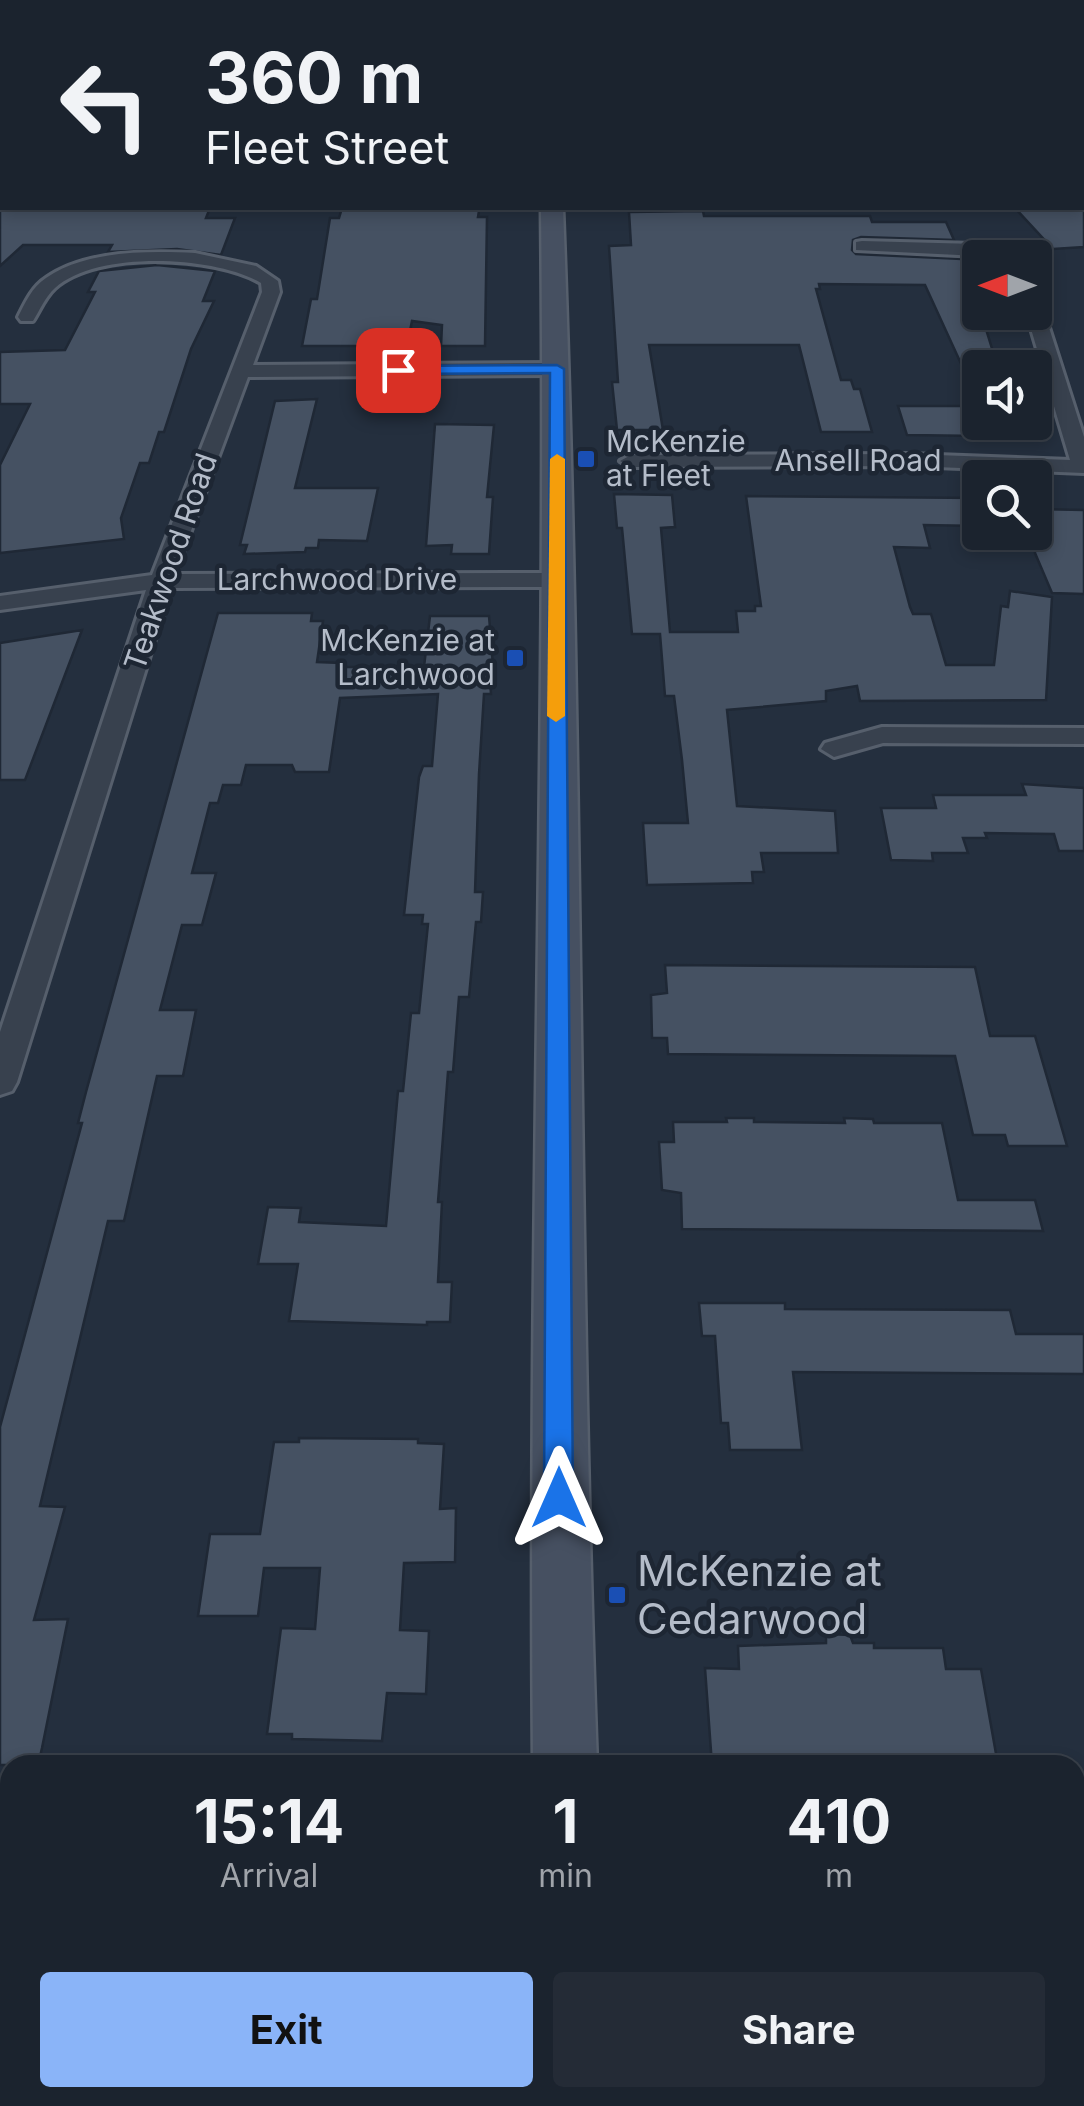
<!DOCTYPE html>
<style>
body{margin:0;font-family:Inter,sans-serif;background:#242b36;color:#f1f3f6;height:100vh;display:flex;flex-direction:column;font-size:38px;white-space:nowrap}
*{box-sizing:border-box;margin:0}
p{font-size:32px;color:#a0a4aa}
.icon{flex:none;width:55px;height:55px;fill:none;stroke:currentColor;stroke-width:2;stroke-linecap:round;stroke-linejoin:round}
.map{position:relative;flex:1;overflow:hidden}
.panel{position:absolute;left:0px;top:1755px;width:1085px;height:352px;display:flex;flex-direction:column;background:#1b232e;border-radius:30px 30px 0 0;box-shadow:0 5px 15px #0003,0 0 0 2px #39404a}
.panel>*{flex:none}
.hud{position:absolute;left:0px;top:0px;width:1085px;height:210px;box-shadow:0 5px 15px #0003,0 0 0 2px #39404a;background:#1b232e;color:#f1f3f6;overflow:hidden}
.needle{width:65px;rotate:270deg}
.buttons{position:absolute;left:962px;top:240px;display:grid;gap:20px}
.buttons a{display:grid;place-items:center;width:90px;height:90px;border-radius:10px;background:#1b232e;box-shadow:0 5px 15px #0003,0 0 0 2px #39404a;font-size:50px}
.pin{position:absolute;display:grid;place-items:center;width:85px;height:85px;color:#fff;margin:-42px;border-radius:20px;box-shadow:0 5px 15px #0006}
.me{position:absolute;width:110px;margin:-55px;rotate:0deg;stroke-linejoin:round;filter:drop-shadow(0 0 8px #0008)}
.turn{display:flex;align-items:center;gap:35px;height:210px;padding:0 40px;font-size:45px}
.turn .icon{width:130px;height:130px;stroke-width:2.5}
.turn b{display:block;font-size:70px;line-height:85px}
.eta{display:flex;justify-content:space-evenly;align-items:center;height:170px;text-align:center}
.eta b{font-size:60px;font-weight:700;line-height:70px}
.action{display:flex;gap:20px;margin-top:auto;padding:20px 40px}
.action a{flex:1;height:115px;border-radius:10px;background:#8ab4f8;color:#111;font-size:40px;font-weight:700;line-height:115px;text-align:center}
.action a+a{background:#242b36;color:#f1f3f6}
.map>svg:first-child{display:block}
</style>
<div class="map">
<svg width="1084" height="2106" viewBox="0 0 1084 2106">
<rect width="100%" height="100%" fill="#242f3e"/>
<path fill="#455162" stroke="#1f2835" stroke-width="2.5" d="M 0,208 L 210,208 L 206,218 L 235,218 L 221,255 L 177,249 L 108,252 L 112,245 L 23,245 L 0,266 Z
M 342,208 L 472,208 L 479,211 L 478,217 L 487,217 L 485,346 L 441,346 L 442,325 L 412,321 L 407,346 L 302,346 L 311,299 L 317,299 L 330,218 L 339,218 Z
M 1015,208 L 1084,208 L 1084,247 L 1053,249 Z
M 703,211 L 704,216 L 870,216 L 872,222 L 946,222 L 954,240 L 861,237 L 853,240 L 852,250 L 856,254 L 962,259 L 972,282 L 965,282 L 985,326 L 998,368 L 963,368 L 925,285 L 819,284 L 820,289 L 816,289 L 841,380 L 851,380 L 854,389 L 860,389 L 872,432 L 821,432 L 799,345 L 649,345 L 663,430 L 617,430 L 612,382 L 618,382 L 609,246 L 631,245 L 629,212 Z
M 157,265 L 215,271 L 203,301 L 214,301 L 191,349 L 164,432 L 159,432 L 149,463 L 140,463 L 121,518 L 124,539 L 0,553 L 0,465 L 30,404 L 0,404 L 0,352 L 65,350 L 95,292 L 88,292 L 99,271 Z
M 317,399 L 295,488 L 378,488 L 367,541 L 319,540 L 318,548 L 306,548 L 305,552 L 244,554 L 247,545 L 240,545 L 275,401 Z
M 898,406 L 980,406 L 980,436 L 907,435 Z
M 435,424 L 494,425 L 487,497 L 493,497 L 489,554 L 451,554 L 452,545 L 426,546 Z
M 614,494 L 672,495 L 675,527 L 661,528 L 670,632 L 738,632 L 736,611 L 755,611 L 755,606 L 761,606 L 746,496 L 980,498 L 980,526 L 924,525 L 930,548 L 894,547 L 910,607 L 913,614 L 931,614 L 946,665 L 994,665 L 1001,606 L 1008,607 L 1010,591 L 1052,597 L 1046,700 L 860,701 L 857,686 L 826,691 L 826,701 L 727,710 L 737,806 L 835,811 L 838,853 L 761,853 L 764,872 L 752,872 L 753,883 L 647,885 L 643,823 L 688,823 L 682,760 L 674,696 L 665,696 L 660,634 L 632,634 L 622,528 L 617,528 Z
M 1035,509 L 1084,510 L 1084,594 L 1052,593 L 1035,553 Z
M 218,613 L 312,613 L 311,621 L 323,621 L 317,662 L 342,663 L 341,667 L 424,667 L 430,616 L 489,616 L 494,679 L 490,679 L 491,694 L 484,694 L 479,774 L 475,892 L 483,892 L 481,922 L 476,922 L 469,997 L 459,997 L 453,1072 L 448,1072 L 438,1202 L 442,1202 L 438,1282 L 452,1282 L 450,1322 L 427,1322 L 427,1325 L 289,1321 L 298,1264 L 258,1264 L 268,1207 L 301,1208 L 299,1222 L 386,1226 L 398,1091 L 403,1091 L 411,1013 L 419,1013 L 428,924 L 422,924 L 423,915 L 404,915 L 419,777 L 423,766 L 432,766 L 438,694 L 340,698 L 329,772 L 295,772 L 292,765 L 246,765 L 241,785 L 223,785 L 218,803 L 210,803 L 192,873 L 216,873 L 202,925 L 182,925 L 160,1010 L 196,1010 L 183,1076 L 157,1076 L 124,1221 L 108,1221 L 40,1506 L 65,1507 L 34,1620 L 68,1619 L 42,1748 L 38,1765 L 0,1765 L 0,1427 L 82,1123 L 78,1123 L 86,1092 Z
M 82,630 L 25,780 L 0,780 L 0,643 Z
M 1022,784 L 1084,788 L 1084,851 L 1059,851 L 1054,834 L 985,833 L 987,838 L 963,838 L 968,853 L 932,853 L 933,861 L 891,860 L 881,808 L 936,808 L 933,795 L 1026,795 Z
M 665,965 L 975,967 L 990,1036 L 1035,1036 L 1067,1146 L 1008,1146 L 1005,1135 L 973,1135 L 955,1056 L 668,1054 L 667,1038 L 652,1038 L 651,995 L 667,993 Z
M 726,1118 L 754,1118 L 754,1122 L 845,1123 L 844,1118 L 873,1119 L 874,1123 L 942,1123 L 958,1200 L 1035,1200 L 1043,1231 L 682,1229 L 681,1193 L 662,1190 L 659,1142 L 674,1142 L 673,1122 L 727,1122 Z
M 699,1303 L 785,1303 L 785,1309 L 1010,1310 L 1016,1334 L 1084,1334 L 1084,1374 L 793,1372 L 802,1450 L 730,1450 L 728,1423 L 721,1423 L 715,1336 L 702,1336 Z
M 299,1438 L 418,1439 L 418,1443 L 444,1444 L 440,1509 L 456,1508 L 455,1562 L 404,1563 L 400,1630 L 429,1631 L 426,1694 L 387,1693 L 382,1741 L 292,1739 L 292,1734 L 267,1734 L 281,1628 L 315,1629 L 320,1568 L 264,1568 L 258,1616 L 198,1616 L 210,1534 L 260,1534 L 274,1442 L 299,1442 Z
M 826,1634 L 850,1635 L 853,1643 L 874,1643 L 874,1648 L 943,1648 L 946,1669 L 981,1669 L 998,1765 L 712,1765 L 705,1668 L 739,1669 L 738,1646 L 826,1643 Z"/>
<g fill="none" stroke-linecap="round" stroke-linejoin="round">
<g stroke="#565f6c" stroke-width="6">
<path id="minor" d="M 862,241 L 976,244 L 1020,258 L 856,250 L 856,242 Z
M 195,253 L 256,266 L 278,281 L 280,292 L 253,365 L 557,363 L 567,369 L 557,375 L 248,377 L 175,574 L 555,573 L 567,580 L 555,587 L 171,588 L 17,1082 L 12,1091 L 0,1095 L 0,1032 L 146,590 L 0,610 L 0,596 L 152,575 L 262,292 L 261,283 C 215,256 98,250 55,288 C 45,297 40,310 33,321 L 21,321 L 18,317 C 25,303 32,287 46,278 C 86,250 148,251 195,253 Z
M 1035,307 L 1044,312 L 1084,437 L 1084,473 L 910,466 L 631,467 L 620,461 L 631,455 L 910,454 L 1070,460 L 1026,312 L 1035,312 Z
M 882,727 L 1084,728 L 1084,744 L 883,743 L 834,757 L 821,749 L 825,743 Z
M 0,1962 L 10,1963 L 10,2013 L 0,2012 Z"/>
</g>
<g stroke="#565f6c" stroke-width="5">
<path id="tertiary" d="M 1082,162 L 1084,162 L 1084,174 L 1082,174 Z"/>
</g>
<g stroke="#565f6c" stroke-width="5">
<path id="secondary" d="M 111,0 L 135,0 L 137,2 L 112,2 Z
M 561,0 L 577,0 L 579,2 L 562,2 Z
M 541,208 L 563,208 C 583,727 578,1246 597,1765 L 533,1765 C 528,1246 547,727 541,208 Z
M 534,2098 L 606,2098 L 607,2106 L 533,2106 Z"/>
</g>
<use href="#minor" fill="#38414e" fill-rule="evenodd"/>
<use href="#tertiary" fill="#38414e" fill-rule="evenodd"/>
<use href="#secondary" fill="#465061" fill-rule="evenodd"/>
</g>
<path fill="#1a73e8" stroke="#114b97" stroke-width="2.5" d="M 557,365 L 564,369 L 573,1498 L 569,1507 L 559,1511 L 549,1507 L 544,1498 L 550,373 L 398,374 L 391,370 L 398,366 Z"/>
<path fill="#f59e0b" d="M 557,454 L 565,459 L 565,716 L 556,722 L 547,716 L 550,459 Z"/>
<g fill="#1a4fb4" stroke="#1d2633" stroke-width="4">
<rect x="576" y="449" width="20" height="20" rx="5"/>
<rect x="505" y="648" width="20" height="20" rx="5"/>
<rect x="607" y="1585" width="20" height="20" rx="5"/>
</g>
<g text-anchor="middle" stroke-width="9" stroke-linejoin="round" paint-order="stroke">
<g font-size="30" fill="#b4bcc9" stroke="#1d2633" text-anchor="start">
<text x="606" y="452">McKenzie<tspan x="606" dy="34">at Fleet</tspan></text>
<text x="495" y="651" text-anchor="end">McKenzie at<tspan x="495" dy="34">Larchwood</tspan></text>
</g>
<g font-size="30" fill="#b4bcc9" stroke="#1d2633">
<text x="858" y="471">Ansell Road</text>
<text transform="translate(171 562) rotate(-71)" y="10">Teakwood Road</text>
<text x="337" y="590">Larchwood Drive</text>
</g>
<g font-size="42" fill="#b4bcc9" stroke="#1d2633" text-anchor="start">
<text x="637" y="1586">McKenzie at<tspan x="637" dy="48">Cedarwood</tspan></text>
</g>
</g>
</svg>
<div class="buttons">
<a><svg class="needle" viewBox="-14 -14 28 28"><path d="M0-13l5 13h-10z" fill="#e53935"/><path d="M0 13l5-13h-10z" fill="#a0a4aa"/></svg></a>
<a><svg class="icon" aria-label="sound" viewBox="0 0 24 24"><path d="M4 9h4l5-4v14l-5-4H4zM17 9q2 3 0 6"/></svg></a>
<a><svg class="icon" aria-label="search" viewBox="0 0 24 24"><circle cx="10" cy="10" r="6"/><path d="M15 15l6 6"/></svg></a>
</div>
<div class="pin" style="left:398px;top:370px;background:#d93025"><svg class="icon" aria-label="arrive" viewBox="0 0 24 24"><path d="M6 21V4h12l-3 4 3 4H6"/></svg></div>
<svg class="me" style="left:559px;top:1498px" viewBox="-20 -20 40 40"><path d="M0-17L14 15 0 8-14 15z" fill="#1a73e8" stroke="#fff" stroke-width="4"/></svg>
<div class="hud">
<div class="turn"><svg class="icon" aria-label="left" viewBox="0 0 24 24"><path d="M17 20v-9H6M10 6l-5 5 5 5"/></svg><div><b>360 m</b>Fleet Street</div></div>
</div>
<section class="panel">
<div class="eta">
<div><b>15:14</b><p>Arrival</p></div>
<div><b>1</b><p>min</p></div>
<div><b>410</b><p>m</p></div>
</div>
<div class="action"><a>Exit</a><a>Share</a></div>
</section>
</div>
